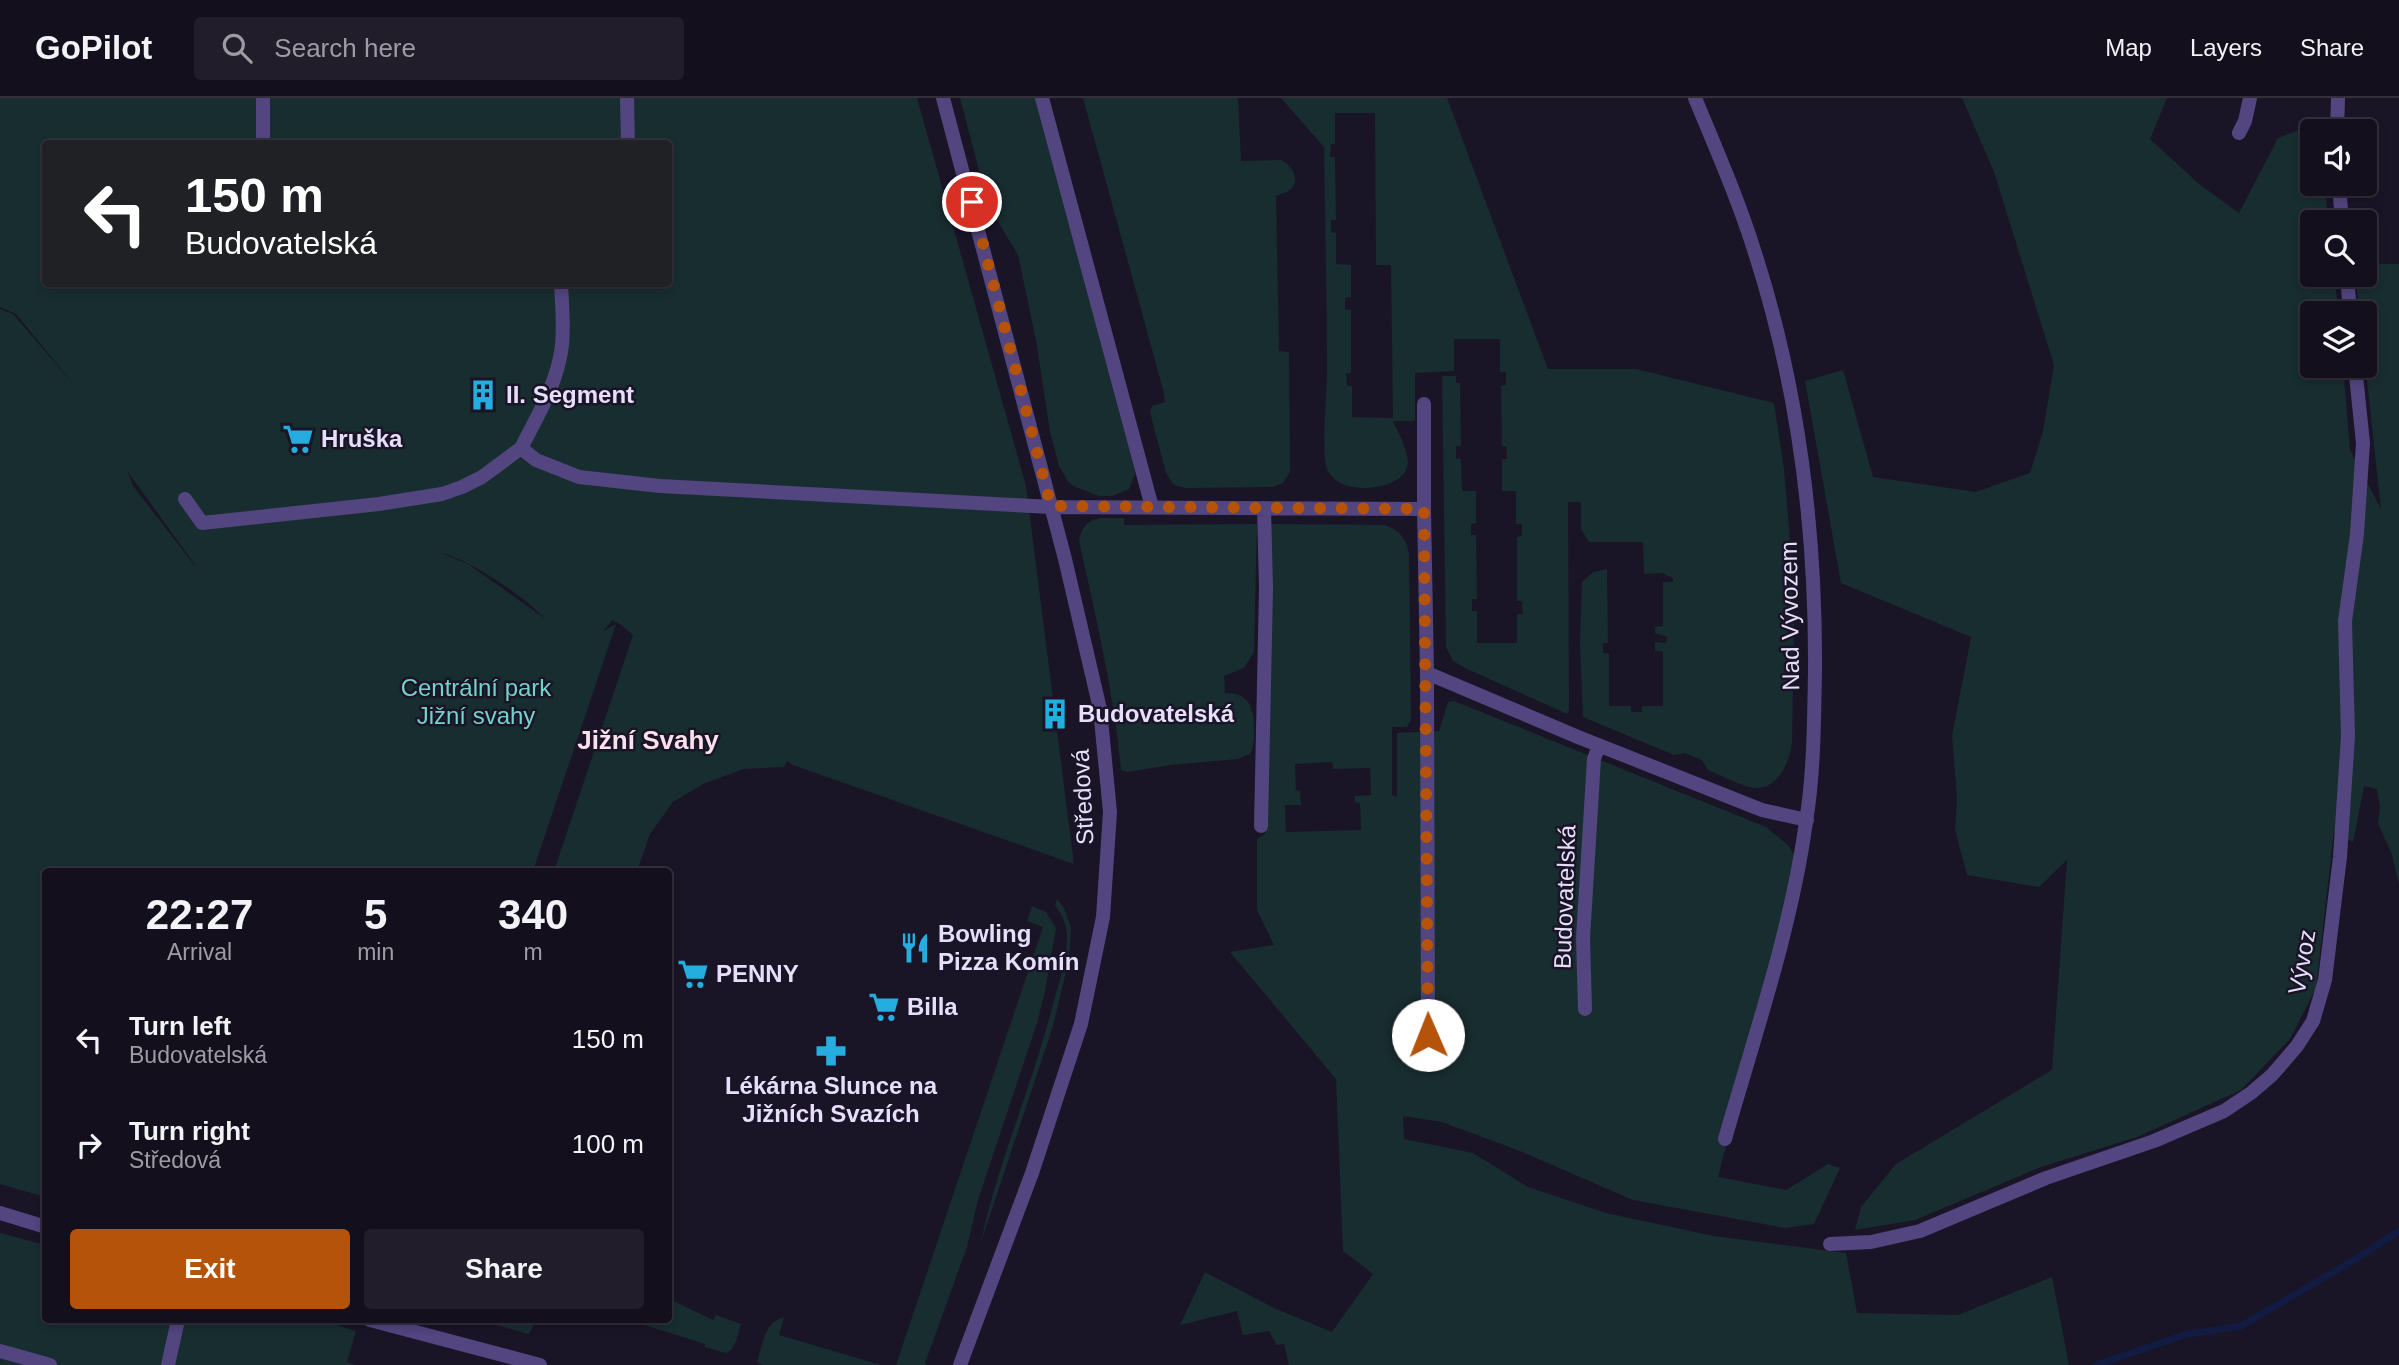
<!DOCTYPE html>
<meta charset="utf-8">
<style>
body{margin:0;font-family:Arial,sans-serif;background:#211d2a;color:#f1f3f6;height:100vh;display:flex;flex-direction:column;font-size:26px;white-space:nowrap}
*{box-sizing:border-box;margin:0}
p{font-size:23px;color:#9d9ca4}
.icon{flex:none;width:38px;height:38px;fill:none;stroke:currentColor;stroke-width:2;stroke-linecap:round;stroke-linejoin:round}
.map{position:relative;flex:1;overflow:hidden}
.panel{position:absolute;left:42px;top:770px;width:630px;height:455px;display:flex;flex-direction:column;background:#140f1d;border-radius:7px;box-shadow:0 4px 10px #0003,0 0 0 2px #332f3b}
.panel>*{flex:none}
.banner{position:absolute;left:42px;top:42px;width:630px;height:147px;border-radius:7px;box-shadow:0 4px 10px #0003,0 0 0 2px #332f3b;background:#202124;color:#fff;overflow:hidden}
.fabs{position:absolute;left:2300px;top:21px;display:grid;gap:14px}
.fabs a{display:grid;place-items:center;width:77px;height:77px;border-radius:7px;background:#140f1d;box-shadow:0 4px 10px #0003,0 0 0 2px #332f3b;font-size:35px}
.pin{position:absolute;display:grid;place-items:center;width:60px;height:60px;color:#fff;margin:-30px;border:4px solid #fff;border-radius:50%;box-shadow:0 2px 7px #0007}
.me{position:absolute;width:77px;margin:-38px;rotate:359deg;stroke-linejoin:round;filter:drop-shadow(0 0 5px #0008)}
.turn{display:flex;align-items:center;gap:24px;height:147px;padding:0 28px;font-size:32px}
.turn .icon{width:91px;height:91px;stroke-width:2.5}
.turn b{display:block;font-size:49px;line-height:60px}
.eta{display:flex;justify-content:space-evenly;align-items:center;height:119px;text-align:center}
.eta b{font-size:42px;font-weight:800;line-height:49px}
.action{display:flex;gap:14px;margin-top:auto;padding:14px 28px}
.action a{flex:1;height:80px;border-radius:7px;background:#b45309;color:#fff;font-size:28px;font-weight:800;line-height:80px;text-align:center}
.action a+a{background:#211d2a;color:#f1f3f6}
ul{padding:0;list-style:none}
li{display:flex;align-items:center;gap:21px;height:105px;padding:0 28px}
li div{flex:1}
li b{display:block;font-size:26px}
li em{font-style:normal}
header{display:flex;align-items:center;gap:42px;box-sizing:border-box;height:98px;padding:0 35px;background:#140f1d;border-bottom:2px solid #332f3b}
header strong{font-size:33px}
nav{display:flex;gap:38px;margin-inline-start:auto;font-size:24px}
.search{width:490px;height:63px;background:#211d2a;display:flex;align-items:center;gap:18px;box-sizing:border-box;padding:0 24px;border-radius:7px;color:#9d9ca4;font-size:26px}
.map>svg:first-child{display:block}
</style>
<header>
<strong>GoPilot</strong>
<div class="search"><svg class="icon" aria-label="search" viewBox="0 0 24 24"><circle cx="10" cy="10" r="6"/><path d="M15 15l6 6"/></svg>Search here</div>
<nav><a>Map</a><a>Layers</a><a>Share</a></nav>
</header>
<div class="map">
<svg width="2399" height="1267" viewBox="0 0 2399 1267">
<rect width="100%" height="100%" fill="#1a1427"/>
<path fill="#182d30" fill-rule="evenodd" d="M 0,0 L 917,0 L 1026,388 L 1074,766 L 793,667 L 787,663 L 784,669 L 744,671 L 705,685 L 673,704 L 650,736 L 637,773 L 554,773 L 633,537 L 620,526 L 612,522 L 604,533 L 616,526 L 533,773 L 46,774 L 45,1099 L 0,1086 L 0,211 L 13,216 L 75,288 L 16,216 L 0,209 ZM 46,46 L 668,46 L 668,186 L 46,186 ZM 128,374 L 195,467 L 195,468 L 133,388 ZM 441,455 C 469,461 525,499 544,520 L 468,466 Z
M 960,0 L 1035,0 L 1134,369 L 1135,376 L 1129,391 L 1112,398 L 1099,398 L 1073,388 L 1067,382 L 1059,368 L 1050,334 L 1036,242 L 1018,157 L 988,107 Z
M 1083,0 L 1238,0 L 1241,63 L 1281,62 C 1291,67 1301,80 1291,91 C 1287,95 1280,96 1276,98 L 1279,253 L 1289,254 L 1290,374 L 1283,385 L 1272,389 L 1185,390 L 1174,387 L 1166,375 L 1150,314 L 1152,308 L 1165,304 L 1164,295 Z
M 1281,0 L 1447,0 L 1548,271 L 1636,271 L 1774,305 L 1784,371 L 1792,465 L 1794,520 L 1792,645 C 1790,663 1778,691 1756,690 C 1741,689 1722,677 1708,672 L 1702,662 L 1685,655 L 1674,657 L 1583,619 L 1580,546 L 1582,484 L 1593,474 L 1607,471 L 1608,545 L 1603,545 L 1603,555 L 1609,556 L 1609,608 L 1631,608 L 1631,614 L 1642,614 L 1642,608 L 1663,608 L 1663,553 L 1655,553 L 1655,544 L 1666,545 L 1667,539 L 1655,535 L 1655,529 L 1663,528 L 1663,484 L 1673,484 L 1673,480 L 1662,475 L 1644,476 L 1643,444 L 1589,444 L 1581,431 L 1581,404 L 1568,404 L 1569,612 L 1567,616 L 1465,570 L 1453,563 L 1446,549 L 1442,278 L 1456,278 L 1456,285 L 1460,285 L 1461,348 L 1456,348 L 1456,360 L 1461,361 L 1462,393 L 1476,393 L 1476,425 L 1471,426 L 1471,437 L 1476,437 L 1477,501 L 1472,501 L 1472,513 L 1477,513 L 1477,545 L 1517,545 L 1517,516 L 1523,516 L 1522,503 L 1517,503 L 1517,439 L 1522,438 L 1522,426 L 1516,426 L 1516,393 L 1502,393 L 1502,361 L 1507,361 L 1506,348 L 1502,348 L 1501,288 L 1506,287 L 1506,274 L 1500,274 L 1500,241 L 1454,241 L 1454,273 L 1415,275 L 1415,323 L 1393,323 C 1398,334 1405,346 1407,358 C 1413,383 1381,390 1362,390 C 1348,389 1333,385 1327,371 C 1321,357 1327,294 1327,274 C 1327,199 1325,124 1324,49 ZM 1335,15 L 1375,15 L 1376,167 L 1391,167 L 1393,320 L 1352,319 L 1352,288 L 1347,288 L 1346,276 L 1351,275 L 1351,212 L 1345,212 L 1345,200 L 1351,199 L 1351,167 L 1336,166 L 1336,135 L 1331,134 L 1331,122 L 1336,122 L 1335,59 L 1330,59 L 1331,46 L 1335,46 Z
M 1962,0 L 2167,0 L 2150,41 L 2199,86 L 2239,115 L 2278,40 L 2300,32 L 2312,38 L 2312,86 L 2325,86 L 2328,124 L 2312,124 L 2312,177 L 2334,177 L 2339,215 L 2312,215 L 2312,268 L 2343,268 L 2350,352 L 2381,411 L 2364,255 L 2364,215 L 2360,215 L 2355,177 L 2364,177 L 2364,166 L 2399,166 L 2399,787 L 2392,757 L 2378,725 L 2380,709 L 2377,691 L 2364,688 L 2353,744 L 2334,733 L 2316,890 L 2290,941 L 2241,992 L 2137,1039 L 2041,1069 L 1915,1122 L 1855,1132 L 1861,1109 L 1896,1066 L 2052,972 L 2067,762 L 2039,789 L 1967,777 L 1955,732 L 1957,699 L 1952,638 L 1971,539 L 1841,485 L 1805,283 L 1843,272 L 1873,379 L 1976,394 L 2030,375 L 2043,333 L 2054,267 L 1994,74 Z
M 1101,420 L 1124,420 L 1124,427 L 1257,426 L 1254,554 L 1244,570 L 1224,578 L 1225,595 C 1250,594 1255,612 1254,634 C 1254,642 1254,649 1250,656 L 1238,661 L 1171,667 L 1127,674 L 1121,672 C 1114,595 1096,519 1079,443 C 1081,430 1087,422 1101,420 Z
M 1270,426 L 1384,427 C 1400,432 1406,440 1409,456 L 1411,622 L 1407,629 L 1392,629 L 1392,697 L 1397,699 L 1397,635 L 1439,633 L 1448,604 L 1454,603 L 1766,729 L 1789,748 L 1799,767 L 1718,1079 L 1786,1092 L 1828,1066 L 1840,1070 L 1814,1126 L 1785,1130 L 1633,1102 L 1520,1053 L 1442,1024 L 1403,1018 L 1404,1041 L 1473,1055 L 1528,1089 L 1606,1115 L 1714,1138 L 1846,1155 L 1857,1215 L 1958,1217 L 2052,1179 L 2069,1267 L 1289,1267 L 1284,1246 L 1277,1247 L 1269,1233 L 1243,1237 L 1237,1213 L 1180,1227 L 1205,1174 L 1276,1211 L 1332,1234 L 1373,1176 L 1343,1153 L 1336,981 L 1230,854 L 1274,847 L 1257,812 L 1257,741 L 1265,736 L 1268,706 ZM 1332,664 L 1333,671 L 1370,670 L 1371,697 L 1355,698 L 1355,704 L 1360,705 L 1361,732 L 1286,734 L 1285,707 L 1301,707 L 1300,693 L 1296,692 L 1295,666 Z
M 1057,801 L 1064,810 L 1071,829 L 1069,861 L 1053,928 L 981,1144 C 998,1063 1033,986 1053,906 C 1059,884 1068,860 1067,837 C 1066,826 1062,816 1055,807 Z
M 1032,808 L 1046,814 L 1056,830 L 1045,893 L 1037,925 L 978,1102 L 967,1149 L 925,1265 L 927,1267 L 896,1267 L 1043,829 L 1027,823 Z
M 0,1135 L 45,1147 L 46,1222 L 320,1222 L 356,1233 L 347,1264 L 355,1267 L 0,1267 Z
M 669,1201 L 713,1222 L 716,1217 L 741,1226 L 736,1243 L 731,1252 L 726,1255 L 705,1249 L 705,1246 L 629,1222 L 668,1222 Z
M 784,1219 L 779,1237 L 881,1267 L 763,1267 L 757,1264 C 763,1246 764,1224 784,1219 Z
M 478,1222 L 536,1222 L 529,1236 Z"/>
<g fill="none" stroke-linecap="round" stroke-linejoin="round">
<path stroke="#121b42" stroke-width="7" d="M 2096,1267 L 2184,1237 L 2241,1228 L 2359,1159 L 2399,1133"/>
<path stroke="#524580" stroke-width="14" d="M 627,0 L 628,46
M 943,0 L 1065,461 L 1100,611 L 1110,714 L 1103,819 L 1081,926 L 1032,1075 L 960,1267
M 1042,0 L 1152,409
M 1695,0 C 1716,51 1739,103 1755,155 C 1799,292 1816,431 1815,574 C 1814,624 1814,674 1806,724 C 1791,832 1755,936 1725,1041
M 2337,33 L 2338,0
M 2239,35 L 2245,23 L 2250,0
M 263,46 L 263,0
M 2339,86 L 2342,124
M 2347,177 L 2350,215
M 1424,306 L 1424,411
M 521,350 C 538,317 558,284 562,247 C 564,227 562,206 561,186
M 185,401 L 202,425 L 379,406 L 442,396 L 462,389 L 482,379 L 521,350 L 536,362 L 579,379 L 660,388 L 1051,409 L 1424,411 L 1427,575 L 1578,639 L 1762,712 L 1807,722
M 1427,575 L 1428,942
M 1261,728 L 1266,490 L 1264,410
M 1585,911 L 1583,840 L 1594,661 L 1599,647
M 1830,1146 L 1871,1144 L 1920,1133 L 2046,1080 L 2154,1043 L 2224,1013 L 2251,995 L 2272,977 L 2297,948 L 2313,923 L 2325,882 L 2340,759 L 2348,638 L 2345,523 L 2357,436 L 2363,345 L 2355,268
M 0,1253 L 50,1267
M 168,1267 L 178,1222"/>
<path stroke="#524580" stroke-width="14" d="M 0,1115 L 46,1129
M 370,1222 L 540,1267"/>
</g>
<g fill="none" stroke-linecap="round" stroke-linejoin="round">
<path stroke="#b45309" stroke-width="12" stroke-dasharray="0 21.6" d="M 972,104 L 1051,408 L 1424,411 L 1428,937"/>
</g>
<defs>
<g id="building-bare" transform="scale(2.415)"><path d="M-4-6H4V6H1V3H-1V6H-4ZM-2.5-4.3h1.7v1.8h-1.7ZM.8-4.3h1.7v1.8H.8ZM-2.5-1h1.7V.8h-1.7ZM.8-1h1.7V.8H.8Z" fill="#25ade0" stroke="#1a1427" stroke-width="2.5" paint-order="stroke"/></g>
<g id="supermarket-bare" transform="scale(2.415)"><path d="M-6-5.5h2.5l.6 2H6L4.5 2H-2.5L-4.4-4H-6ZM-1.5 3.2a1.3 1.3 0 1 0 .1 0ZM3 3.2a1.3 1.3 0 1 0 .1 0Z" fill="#25ade0" stroke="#1a1427" stroke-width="2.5" paint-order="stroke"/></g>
<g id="restaurant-bare" transform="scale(2.415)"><path d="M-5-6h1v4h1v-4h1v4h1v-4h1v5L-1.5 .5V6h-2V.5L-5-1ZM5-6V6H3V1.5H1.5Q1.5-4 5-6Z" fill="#25ade0" stroke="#1a1427" stroke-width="2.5" paint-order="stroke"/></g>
<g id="pharmacy-bare" transform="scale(2.415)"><path d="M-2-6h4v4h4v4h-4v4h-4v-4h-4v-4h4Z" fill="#25ade0" stroke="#1a1427" stroke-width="2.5" paint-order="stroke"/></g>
</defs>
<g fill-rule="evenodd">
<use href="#building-bare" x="483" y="297"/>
<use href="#supermarket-bare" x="298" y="341"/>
<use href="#building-bare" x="1055" y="616"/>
<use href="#restaurant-bare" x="915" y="850"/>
<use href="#supermarket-bare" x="693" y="876"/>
<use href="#supermarket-bare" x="884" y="909"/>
<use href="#pharmacy-bare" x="831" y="953"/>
</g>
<g text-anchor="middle" stroke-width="5" stroke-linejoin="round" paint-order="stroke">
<g font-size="24" font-weight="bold" fill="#e6defa" stroke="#1a1427" text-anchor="start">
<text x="506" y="305">II. Segment</text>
<text x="321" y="349">Hruška</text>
<text x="1078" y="624">Budovatelská</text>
<text x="938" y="844">Bowling<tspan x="938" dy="28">Pizza Komín</tspan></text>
<text x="716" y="884">PENNY</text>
<text x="907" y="917">Billa</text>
<text x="831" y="996" text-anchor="middle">Lékárna Slunce na<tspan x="831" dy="28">Jižních Svazích</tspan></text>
</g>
<g font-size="24" fill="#e6defa" stroke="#1a1427">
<text transform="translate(1790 518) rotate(-91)" y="8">Nad Vývozem</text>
<text transform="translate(1083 699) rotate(-93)" y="8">Středová</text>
<text transform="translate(1565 799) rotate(-88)" y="8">Budovatelská</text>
<text transform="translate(2302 864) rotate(-80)" y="8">Vývoz</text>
</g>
<g font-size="24" fill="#73d2ca" stroke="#1a1427">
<text x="476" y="598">Centrální park<tspan x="476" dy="28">Jižní svahy</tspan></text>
</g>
<g font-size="26" font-weight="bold" fill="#fbe0ed" stroke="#1a1427">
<text x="648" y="651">Jižní Svahy</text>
</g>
</g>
</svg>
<div class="fabs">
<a><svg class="icon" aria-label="sound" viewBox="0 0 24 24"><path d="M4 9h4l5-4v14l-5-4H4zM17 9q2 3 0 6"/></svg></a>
<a><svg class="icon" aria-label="search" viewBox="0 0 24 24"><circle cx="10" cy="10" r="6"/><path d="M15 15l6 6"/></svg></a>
<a><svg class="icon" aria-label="layers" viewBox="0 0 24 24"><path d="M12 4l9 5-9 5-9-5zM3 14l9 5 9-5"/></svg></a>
</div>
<div class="pin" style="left:972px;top:104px;background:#d93025"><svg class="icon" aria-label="arrive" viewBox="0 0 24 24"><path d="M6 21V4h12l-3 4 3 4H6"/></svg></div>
<svg class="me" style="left:1428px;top:937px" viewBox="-20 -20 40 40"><circle r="19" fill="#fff"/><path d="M0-13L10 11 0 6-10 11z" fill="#b45309"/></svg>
<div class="banner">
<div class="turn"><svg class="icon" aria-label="left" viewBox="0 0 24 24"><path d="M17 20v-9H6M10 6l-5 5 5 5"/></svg><div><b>150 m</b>Budovatelská</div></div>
</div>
<section class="panel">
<div class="eta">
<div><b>22:27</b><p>Arrival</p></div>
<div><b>5</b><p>min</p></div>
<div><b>340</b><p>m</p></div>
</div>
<ul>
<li><svg class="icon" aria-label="left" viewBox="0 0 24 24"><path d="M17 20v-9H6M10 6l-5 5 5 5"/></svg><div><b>Turn left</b><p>Budovatelská</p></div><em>150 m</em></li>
<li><svg class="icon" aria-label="right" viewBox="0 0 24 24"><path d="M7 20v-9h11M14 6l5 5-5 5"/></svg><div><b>Turn right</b><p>Středová</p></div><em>100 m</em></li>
</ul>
<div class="action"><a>Exit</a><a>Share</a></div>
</section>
</div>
